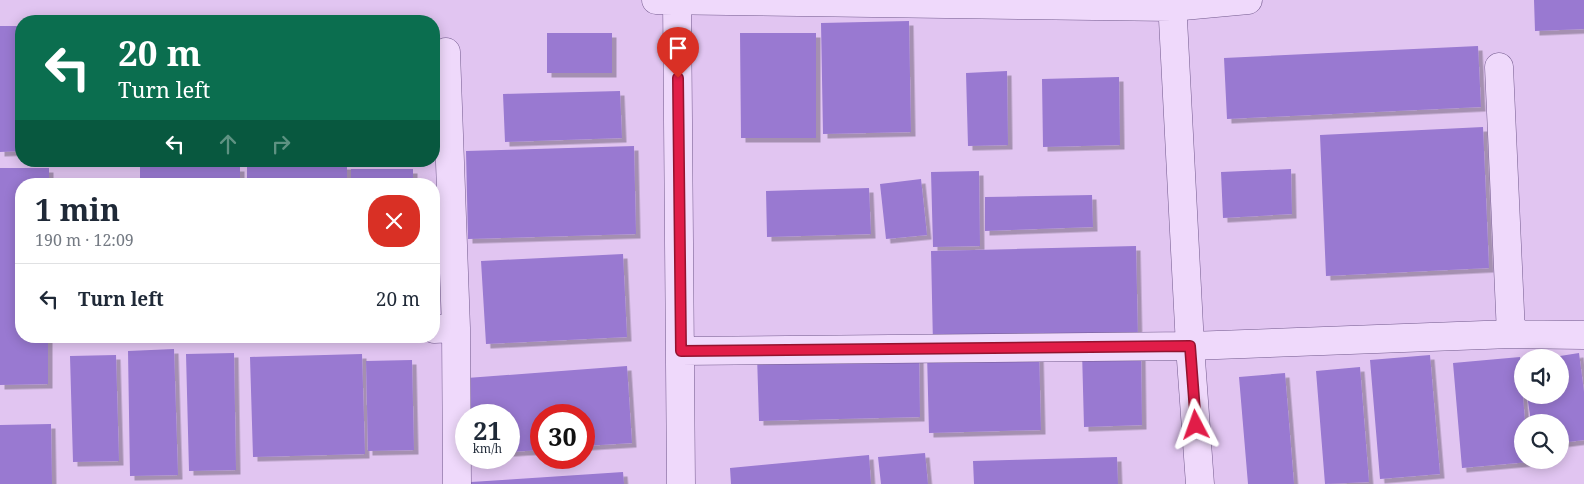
<!DOCTYPE html>
<meta charset="utf-8">
<style>
body{margin:0;font-family:"Noto Serif",serif;background:#f6f6f7;color:#1f2937;height:100vh;display:flex;flex-direction:column;font-size:19px;white-space:nowrap}
*{box-sizing:border-box;margin:0}
p{font-size:16px;color:#747a83}
.icon{flex:none;width:28px;height:28px;fill:none;stroke:currentColor;stroke-width:2;stroke-linecap:round;stroke-linejoin:round}
.map{position:relative;flex:1;overflow:hidden}
.side{position:absolute;left:15px;top:178px;width:425px;height:165px;display:flex;flex-direction:column;background:#fff;border-radius:20px;box-shadow:0 2px 12px #0003}
.side>*{flex:none}
.guide{position:absolute;left:15px;top:15px;width:425px;height:152px;border-radius:20px;box-shadow:0 2px 12px #0003;background:#0b6e4f;color:#fff;overflow:hidden}
.fabs{position:absolute;left:1514px;top:349px;display:grid;gap:10px}
.fabs a{display:grid;place-items:center;width:55px;height:55px;border-radius:50%;background:#fff;box-shadow:0 2px 12px #0003;font-size:25px}
.speed{position:absolute;left:455px;top:404px;display:flex;gap:10px;font-size:25px;font-weight:700;text-align:center}
.speed>*{display:grid;place-content:center;width:65px;height:65px;border-radius:50%;background:#fff;box-shadow:0 2px 12px #0003;line-height:1}
.speed small{font-size:12px;font-weight:400}
.speed .limit{border:8px solid #d22;background:#fff;color:#111}
.pin{position:absolute;display:grid;place-items:center;width:42px;height:42px;color:#fff;margin:-51px -21px;border-radius:50% 50% 50% 0;rotate:-45deg;box-shadow:0 0 5px #0007}
.pin .icon{rotate:45deg}
.me{position:absolute;width:55px;margin:-28px;rotate:356deg;stroke-linejoin:round;filter:drop-shadow(0 0 4px #0008)}
.turn{display:flex;align-items:center;gap:18px;height:105px;padding:0 20px;font-size:22px}
.turn .icon{width:65px;height:65px;stroke-width:2.5}
.turn b{display:block;font-size:35px;line-height:42px}
.lanes{display:flex;align-items:center;height:48px;padding:0 20px;background:#0003;justify-content:center;gap:25px;direction:ltr}
.lanes .off{opacity:.35}
.round{display:grid;place-items:center;flex:none;width:52px;height:52px;border-radius:20px;background:#f6f6f7}
.head{display:flex;align-items:center;justify-content:space-between;height:85px;padding:0 20px}
h1{font-size:30px;font-weight:700;line-height:38px}
ul{padding:0;list-style:none}
li{display:flex;align-items:center;gap:15px;height:70px;padding:0 20px;border-top:1px solid #e0e1e3}
li div{flex:1}
li b{display:block;font-size:19px}
li em{font-style:normal}
.map>svg:first-child{display:block}
</style>
<div class="map">
<svg width="1584" height="484" viewBox="0 0 1584 484">
<defs>
<filter id="shadow"><feDropShadow dx="4.5" dy="4.5" stdDeviation="0" flood-color="#0004"/></filter>
</defs>
<rect width="100%" height="100%" fill="#e1c5f1"/>
<path fill="#9979d1" filter="url(#shadow)" d="M 1534,0 L 1584,0 L 1584,29 L 1535,31 Z
M 909,21 L 911,132 L 823,134 L 821,23 Z
M 0,26 L 21,26 L 21,151 L 0,152 Z
M 547,33 L 612,33 L 612,73 L 547,73 Z
M 740,33 L 816,33 L 816,138 L 741,138 Z
M 1478,46 L 1481,107 L 1227,119 L 1224,58 Z
M 1007,71 L 1008,145 L 968,146 L 966,73 Z
M 1119,77 L 1120,145 L 1043,147 L 1042,79 Z
M 620,91 L 622,138 L 505,142 L 503,94 Z
M 1483,127 L 1489,268 L 1326,276 L 1320,135 Z
M 634,146 L 636,234 L 468,239 L 466,151 Z
M 347,165 L 347,184 L 247,184 L 247,166 Z
M 140,167 L 240,167 L 240,184 L 140,184 Z
M 0,168 L 49,168 L 49,184 L 21,184 L 21,336 L 48,336 L 48,384 L 0,385 Z
M 351,169 L 413,169 L 413,184 L 351,184 Z
M 1291,169 L 1292,214 L 1223,218 L 1221,172 Z
M 979,171 L 980,246 L 933,247 L 931,172 Z
M 921,179 L 927,235 L 886,239 L 880,184 Z
M 869,188 L 871,234 L 767,237 L 766,191 Z
M 1092,195 L 1093,227 L 985,231 L 985,197 Z
M 1136,246 L 1138,340 L 933,345 L 931,251 Z
M 623,254 L 627,337 L 486,344 L 481,261 Z
M 174,349 L 178,475 L 130,476 L 128,351 Z
M 1039,349 L 1041,430 L 929,433 L 927,353 Z
M 919,350 L 920,417 L 759,421 L 757,355 Z
M 1141,350 L 1142,425 L 1084,427 L 1082,351 Z
M 234,353 L 236,470 L 189,471 L 186,354 Z
M 1579,353 L 1584,392 L 1584,440 L 1560,443 L 1560,422 L 1531,422 L 1527,395 L 1560,395 L 1560,356 Z
M 362,354 L 365,454 L 253,457 L 250,357 Z
M 116,355 L 119,461 L 73,462 L 70,356 Z
M 1430,355 L 1440,474 L 1380,479 L 1370,360 Z
M 1520,357 L 1525,422 L 1522,422 L 1522,460 L 1528,460 L 1528,462 L 1462,468 L 1453,363 Z
M 412,360 L 414,450 L 368,451 L 366,361 Z
M 627,366 L 632,443 L 584,446 L 584,415 L 541,415 L 541,450 L 509,452 L 509,415 L 470,415 L 467,378 Z
M 1360,367 L 1369,482 L 1325,484 L 1316,371 Z
M 1285,373 L 1294,484 L 1248,484 L 1239,377 Z
M 51,424 L 52,484 L 0,484 L 0,425 Z
M 925,453 L 928,484 L 881,484 L 878,457 Z
M 869,455 L 871,484 L 731,484 L 730,468 Z
M 1117,457 L 1118,484 L 974,484 L 973,461 Z
M 623,472 L 624,484 L 471,484 L 471,482 Z"/>
<g fill="none" stroke-linecap="round" stroke-linejoin="round">
<g stroke="#725a8d" stroke-width="29">
<path id="minor" d="M 656,0 L 1172,7 L 1248,0
M 677,0 L 681,484
M 1172,0 L 1190,346 L 1200,484
M 446,52 L 456,328
M 1499,67 L 1511,334 L 1584,335
M 434,329 L 456,328 L 457,484
M 681,351 L 1190,346 L 1511,334"/>
</g>
<use href="#minor" stroke="#efd9fb" stroke-width="28"/>
</g>
<g fill="none" stroke-linecap="round" stroke-linejoin="round">
<g stroke="#92132f" stroke-width="12">
<path id="route" d="M 678,78 L 681,351 L 1190,346 L 1196,425"/>
</g>
<use href="#route" stroke="#e11d48" stroke-width="9"/>
</g>
</svg>
<div class="fabs">
<a><svg class="icon" aria-label="sound" viewBox="0 0 24 24"><path d="M4 9h4l5-4v14l-5-4H4zM17 9q2 3 0 6"/></svg></a>
<a><svg class="icon" aria-label="search" viewBox="0 0 24 24"><circle cx="10" cy="10" r="6"/><path d="M15 15l6 6"/></svg></a>
</div>
<div class="speed"><div>21<small>km/h</small></div><div class="limit">30</div></div>
<div class="pin" style="left:678px;top:78px;background:#d93025"><svg class="icon" aria-label="arrive" viewBox="0 0 24 24"><path d="M6 21V4h12l-3 4 3 4H6"/></svg></div>
<svg class="me" style="left:1196px;top:425px" viewBox="-20 -20 40 40"><path d="M0-17L14 15 0 8-14 15z" fill="#e11d48" stroke="#fff" stroke-width="4"/></svg>
<div class="guide">
<div class="turn"><svg class="icon" aria-label="left" viewBox="0 0 24 24"><path d="M17 20v-9H6M10 6l-5 5 5 5"/></svg><div><b>20 m</b>Turn left</div></div>
<div class="lanes"><svg class="icon" aria-label="left" viewBox="0 0 24 24"><path d="M17 20v-9H6M10 6l-5 5 5 5"/></svg><svg class="icon off" aria-label="ahead" viewBox="0 0 24 24"><path d="M12 20V5M6 11l6-6 6 6"/></svg><svg class="icon off" aria-label="right" viewBox="0 0 24 24"><path d="M7 20v-9h11M14 6l5 5-5 5"/></svg></div>
</div>
<section class="side">
<div class="head"><div><h1>1 min</h1><p>190 m · 12:09</p></div><a class="round" style="background:#d93025;color:#fff"><svg class="icon" aria-label="close" viewBox="0 0 24 24"><path d="M6 6l12 12M18 6L6 18"/></svg></a></div>
<ul>
<li><svg class="icon" aria-label="left" viewBox="0 0 24 24"><path d="M17 20v-9H6M10 6l-5 5 5 5"/></svg><div><b>Turn left</b></div><em>20 m</em></li>
</ul>
</section>
</div>
